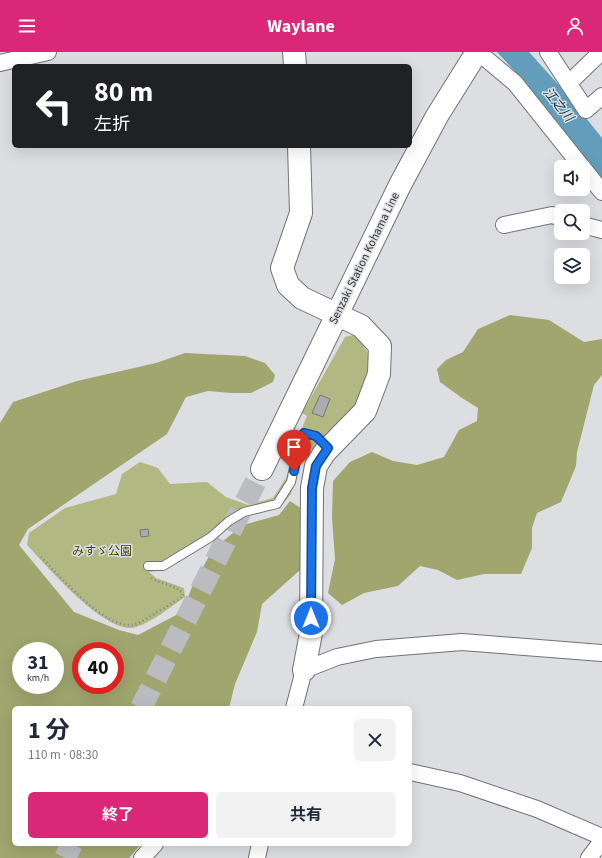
<!DOCTYPE html>
<html lang="ja">
<meta charset="utf-8">
<style>
body{margin:0;font-family:"Source Sans 3","Noto Sans JP",sans-serif;background:#f2f2f3;color:#1f2937;height:100vh;display:flex;flex-direction:column;font-size:15px;white-space:nowrap}
*{box-sizing:border-box;margin:0}
p{font-size:13px;color:#747a83}
.icon{flex:none;width:22px;height:22px;fill:none;stroke:currentColor;stroke-width:2;stroke-linecap:round;stroke-linejoin:round}
.map{position:relative;flex:1;overflow:hidden}
.panel{position:absolute;left:12px;top:654px;width:400px;height:140px;display:flex;flex-direction:column;background:#fff;border-radius:6px;box-shadow:0 4px 16px #0002}
.panel>*{flex:none}
.guide{position:absolute;left:12px;top:12px;width:400px;height:84px;border-radius:6px;box-shadow:0 4px 16px #0002;background:#202124;color:#fff;overflow:hidden}
.controls{position:absolute;left:554px;top:108px;display:grid;gap:8px}
.controls a{display:grid;place-items:center;width:36px;height:36px;border-radius:6px;background:#fff;box-shadow:0 4px 16px #0002;font-size:20px}
.speed{position:absolute;left:12px;top:590px;display:flex;gap:8px;font-size:20px;font-weight:700;text-align:center}
.speed>*{display:grid;place-content:center;width:52px;height:52px;border-radius:50%;background:#fff;box-shadow:0 4px 16px #0002;line-height:1}
.speed small{font-size:10px;font-weight:400}
.speed .limit{border:6px solid #d22;background:#fff;color:#111}
.pin{position:absolute;display:grid;place-items:center;width:34px;height:34px;color:#fff;margin:-41px -17px;border-radius:50% 50% 50% 0;rotate:-45deg;box-shadow:0 0 4px #0007}
.pin .icon{rotate:45deg}
.me{position:absolute;width:44px;margin:-22px;rotate:0deg;stroke-linejoin:round;filter:drop-shadow(0 0 3px #0008)}
.turn{display:flex;align-items:center;gap:14px;height:84px;padding:0 16px;font-size:18px}
.turn .icon{width:52px;height:52px;stroke-width:2.5}
.turn b{display:block;font-size:28px;line-height:34px}
.round{display:grid;place-items:center;flex:none;width:42px;height:42px;border-radius:6px;background:#f2f2f3}
.head{display:flex;align-items:center;justify-content:space-between;height:68px;padding:0 16px}
h1{font-size:24px;font-weight:700;line-height:30px}
.button{display:flex;gap:8px;margin-top:auto;padding:8px 16px}
.button a{flex:1;height:46px;border-radius:6px;background:#db2777;color:#fff;font-size:16px;font-weight:700;line-height:46px;text-align:center}
.button a+a{background:#f2f2f3;color:#1f2937}
header{display:flex;justify-content:space-between;align-items:center;height:52px;padding:0 16px;background:#db2777;color:#fff;font-size:18px;font-weight:700}
.map>svg:first-child{display:block}
</style>
<header><svg class="icon" aria-label="menu" viewBox="0 0 24 24"><path d="M4 6h16M4 12h16M4 18h16"/></svg>Waylane<svg class="icon" aria-label="person" viewBox="0 0 24 24"><circle cx="12" cy="8" r="4"/><path d="M4 21q1-7 8-7t8 7"/></svg></header>
<div class="map">
<svg width="602" height="806" viewBox="0 0 602 806">
<rect width="100%" height="100%" fill="#dddee2"/>
<path fill="#b2b881" d="M 353,283 L 361,291 L 372,306 L 362,348 L 313,403 L 311,395 L 308,392 L 301,403 L 291,442 L 280,455 L 245,464 L 231,472 L 164,518 L 149,520 L 156,526 L 184,536 L 185,545 C 170,555 153,570 136,575 C 107,585 46,513 27,493 L 29,481 L 65,456 L 116,442 L 122,422 L 140,410 L 158,416 L 170,432 L 207,430 L 226,445 L 248,453 L 273,446 L 286,426 L 298,385 L 307,364 L 302,361 L 345,285 Z"/>
<path fill="#a0a66e" fill-rule="evenodd" d="M 510,263 L 549,268 L 584,290 L 602,287 L 602,323 L 594,333 L 577,400 L 576,414 L 561,450 L 537,461 L 532,476 L 532,496 L 521,522 L 484,522 L 457,528 L 438,518 L 420,514 L 398,534 L 364,541 L 342,553 L 328,541 L 335,507 L 332,466 L 333,429 L 350,410 L 372,400 L 393,409 L 417,413 L 444,405 L 459,378 L 477,369 L 478,356 L 462,346 L 440,330 L 437,317 L 446,308 L 463,300 L 478,277 Z
M 185,301 L 245,304 L 265,311 L 275,323 L 273,330 L 251,341 L 231,341 L 208,339 L 186,345 L 167,382 L 28,477 L 19,493 L 74,560 L 119,578 L 138,583 L 182,560 L 192,535 L 213,497 L 243,473 L 279,463 L 290,449 L 302,457 L 300,518 L 262,552 L 257,580 L 235,632 L 229,656 L 14,656 L 14,792 L 141,792 L 129,806 L 0,806 L 0,371 L 13,350 L 77,329 L 156,311 ZM 21,599 L 55,599 L 55,633 L 21,633 ZM 81,599 L 115,599 L 115,633 L 81,633 Z"/>
<path fill="#629dbb" d="M 497,0 L 529,0 L 566,41 L 602,86 L 602,128 L 521,26 Z"/>
<path fill="#abacb0" stroke="#76777a" d="M 320,343 L 330,347 L 323,365 L 312,361 Z
M 148,477 L 149,484 L 141,485 L 140,478 Z"/>
<g fill="none" stroke-linecap="round" stroke-linejoin="round">
<path stroke="#bbbcc0" stroke-width="22" stroke-dasharray="22 11" stroke-linecap="butt" d="M 141,656 L 262,417
M 65,806 L 72,792"/>
<g stroke="#727276" stroke-width="10">
<path id="lane" d="M 148,514 L 163,514 L 211,485 L 229,469 L 244,460 L 277,452 L 291,430 L 300,387 L 304,381 L 316,384 L 328,395"/>
</g>
<g stroke="#727276" stroke-width="18">
<path id="street" d="M 478,0 L 515,31 L 582,115
M 548,0 L 586,58 L 602,44
M 0,11 L 48,0
M 569,31 L 601,0
M 583,116 L 602,140
M 504,173 L 552,163 L 561,166
M 583,173 L 602,178
M 294,656 L 304,618 L 337,605 L 376,597 L 462,590 L 602,601
M 410,720 L 460,731 L 537,757 L 602,785
M 142,806 L 155,792
M 257,806 L 260,792
M 589,806 L 602,789"/>
</g>
<g stroke="#727276" stroke-width="24">
<path id="secondary" d="M 294,0 L 295,14
M 299,94 L 301,161 L 282,216 L 288,233 L 302,246 L 361,274 L 380,294 L 379,322 L 365,359 L 325,400 L 316,414 L 312,436 L 311,581 L 304,618
M 262,417 L 400,133 L 437,64 L 477,0"/>
</g>
<path stroke="#838486" stroke-width="2.5" stroke-dasharray="1 3" stroke-linecap="butt" d="M 41,505 C 61,525 104,577 134,573 C 138,573 175,549 182,545 L 183,542 C 176,532 160,533 150,525"/>
<use href="#lane" stroke="#fff" stroke-width="8"/>
<use href="#street" stroke="#fff" stroke-width="16"/>
<use href="#secondary" stroke="#fff" stroke-width="22"/>
</g>
<g fill="none" stroke-linecap="round" stroke-linejoin="round">
<g stroke="#114b97" stroke-width="10">
<path id="route" d="M 294,419 L 300,387 L 304,381 L 316,384 L 328,396 L 316,414 L 312,436 L 311,566"/>
</g>
<use href="#route" stroke="#1a73e8" stroke-width="7"/>
</g>
<g text-anchor="middle" stroke-width="3" stroke-linejoin="round" paint-order="stroke">
<g font-size="12" fill="#343536" stroke="#dddee2">
<text transform="translate(364 206) rotate(-64)" y="4">Senzaki Station Kohama Line</text>
</g>
<g font-size="12" fill="#424600" stroke="#dddee2">
<text x="102" y="503">みすゞ公園</text>
</g>
<g font-size="13" font-style="italic" fill="#063a50" stroke="#dddee2">
<text transform="translate(559 52) rotate(51)" y="5">江之川</text>
</g>
</g>
</svg>
<div class="controls">
<a><svg class="icon" aria-label="sound" viewBox="0 0 24 24"><path d="M4 9h4l5-4v14l-5-4H4zM17 9q2 3 0 6"/></svg></a>
<a><svg class="icon" aria-label="search" viewBox="0 0 24 24"><circle cx="10" cy="10" r="6"/><path d="M15 15l6 6"/></svg></a>
<a><svg class="icon" aria-label="layers" viewBox="0 0 24 24"><path d="M12 4l9 5-9 5-9-5zM3 14l9 5 9-5"/></svg></a>
</div>
<div class="speed"><div>31<small>km/h</small></div><div class="limit">40</div></div>
<div class="pin" style="left:294px;top:419px;background:#d93025"><svg class="icon" aria-label="arrive" viewBox="0 0 24 24"><path d="M6 21V4h12l-3 4 3 4H6"/></svg></div>
<svg class="me" style="left:311px;top:566px" viewBox="-20 -20 40 40"><circle r="17" fill="#1a73e8" stroke="#fff" stroke-width="3"/><path d="M0-11L8 9 0 5-8 9z" fill="#fff"/></svg>
<div class="guide">
<div class="turn"><svg class="icon" aria-label="left" viewBox="0 0 24 24"><path d="M17 20v-9H6M10 6l-5 5 5 5"/></svg><div><b>80 m</b>左折</div></div>
</div>
<section class="panel">
<div class="head"><div><h1>1 分</h1><p>110 m · 08:30</p></div><a class="round"><svg class="icon" aria-label="close" viewBox="0 0 24 24"><path d="M6 6l12 12M18 6L6 18"/></svg></a></div>
<div class="button"><a>終了</a><a>共有</a></div>
</section>
</div>
